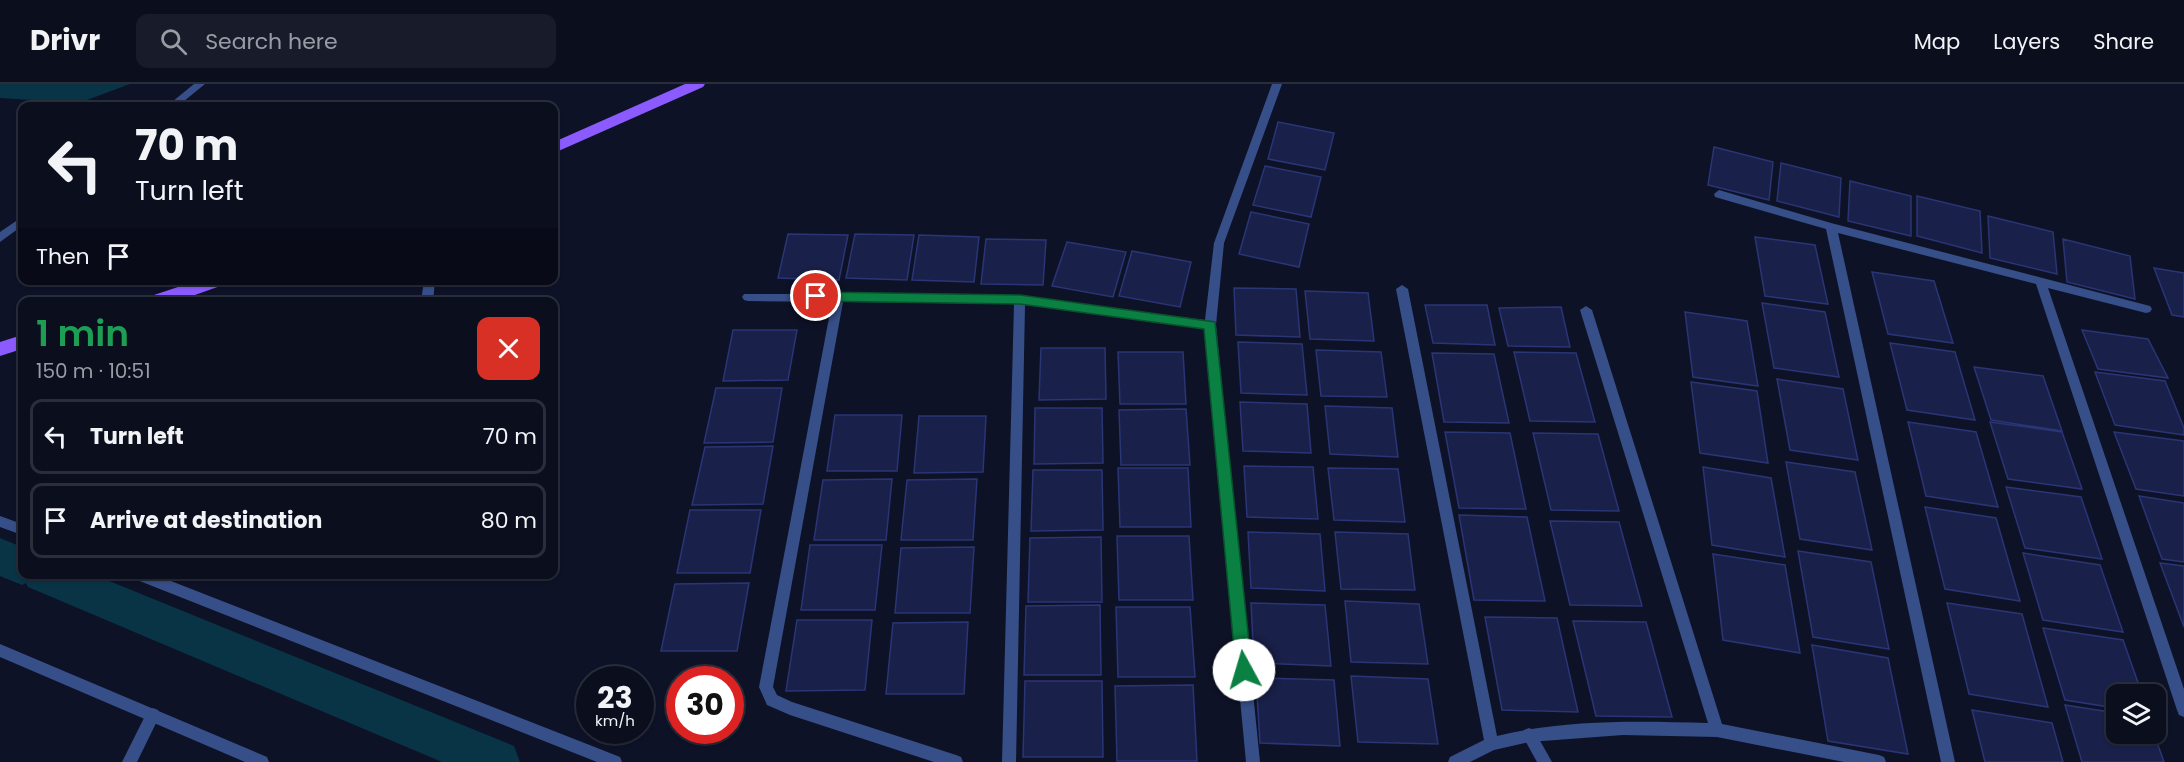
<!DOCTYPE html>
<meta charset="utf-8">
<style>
body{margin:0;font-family:Poppins,sans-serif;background:#181c2a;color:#f1f3f6;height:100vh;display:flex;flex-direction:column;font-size:22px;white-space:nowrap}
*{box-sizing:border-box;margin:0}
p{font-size:20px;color:#999ca4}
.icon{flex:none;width:33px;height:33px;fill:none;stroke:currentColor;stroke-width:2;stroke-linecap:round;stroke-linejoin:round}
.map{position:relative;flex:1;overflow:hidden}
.side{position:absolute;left:18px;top:213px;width:540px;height:282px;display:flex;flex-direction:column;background:#0a0e1d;border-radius:12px;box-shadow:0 2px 4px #0004,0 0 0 2px #2a2e3b}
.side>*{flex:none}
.banner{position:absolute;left:18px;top:18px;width:540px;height:183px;border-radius:12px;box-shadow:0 2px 4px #0004,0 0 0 2px #2a2e3b;background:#0a0e1d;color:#f1f3f6;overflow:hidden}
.buttons{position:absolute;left:2106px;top:600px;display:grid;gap:12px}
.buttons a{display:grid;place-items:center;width:60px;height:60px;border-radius:12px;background:#0a0e1d;box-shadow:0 2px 4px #0004,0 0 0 2px #2a2e3b;font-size:30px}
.speed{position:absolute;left:576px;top:582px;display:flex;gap:12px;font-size:30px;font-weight:700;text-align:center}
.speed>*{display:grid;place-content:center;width:78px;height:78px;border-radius:50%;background:#0a0e1d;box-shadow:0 2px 4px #0004,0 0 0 2px #2a2e3b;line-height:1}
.speed small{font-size:15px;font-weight:400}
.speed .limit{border:9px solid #d22;background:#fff;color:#111}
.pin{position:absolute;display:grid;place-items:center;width:51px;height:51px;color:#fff;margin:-26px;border:3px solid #fff;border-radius:50%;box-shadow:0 2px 6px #0007}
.me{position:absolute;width:66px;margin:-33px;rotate:354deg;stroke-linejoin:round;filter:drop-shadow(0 0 4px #0008)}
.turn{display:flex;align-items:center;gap:21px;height:126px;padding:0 18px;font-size:27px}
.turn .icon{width:78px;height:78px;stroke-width:2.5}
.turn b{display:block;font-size:42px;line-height:51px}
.then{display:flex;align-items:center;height:57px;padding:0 18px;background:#0003;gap:12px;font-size:22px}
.round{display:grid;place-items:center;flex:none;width:63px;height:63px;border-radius:12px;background:#181c2a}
.head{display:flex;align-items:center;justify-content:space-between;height:102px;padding:0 18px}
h1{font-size:36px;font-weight:600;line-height:45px;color:#1e9e55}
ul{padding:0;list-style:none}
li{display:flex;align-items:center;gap:18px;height:75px;margin:0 12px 9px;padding:0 6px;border:3px solid #2a2e3b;border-radius:12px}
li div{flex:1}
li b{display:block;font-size:22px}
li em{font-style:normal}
header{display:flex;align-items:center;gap:36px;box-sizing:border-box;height:84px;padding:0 30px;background:#0a0e1d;border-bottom:2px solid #2a2e3b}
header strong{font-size:28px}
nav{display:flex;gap:33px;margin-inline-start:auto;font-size:21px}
.search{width:420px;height:54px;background:#181c2a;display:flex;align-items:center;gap:15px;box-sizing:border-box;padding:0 21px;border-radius:12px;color:#999ca4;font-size:22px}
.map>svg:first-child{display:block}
</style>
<header>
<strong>Drivr</strong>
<div class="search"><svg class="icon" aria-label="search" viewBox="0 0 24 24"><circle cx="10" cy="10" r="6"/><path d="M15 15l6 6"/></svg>Search here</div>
<nav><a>Map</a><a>Layers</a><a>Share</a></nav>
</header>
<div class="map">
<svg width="2184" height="678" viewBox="0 0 2184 678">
<rect width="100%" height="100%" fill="#0e1227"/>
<path fill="#083446" d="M 0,0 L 130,0 L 79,19 L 0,14 Z"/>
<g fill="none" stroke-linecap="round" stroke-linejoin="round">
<path fill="#083446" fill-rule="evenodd" d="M 0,454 L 22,463 L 22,490 L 92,490 L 514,662 L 520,678 L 442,678 L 28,503 L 26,499 L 22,501 L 0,492 Z"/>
</g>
<path fill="#192049" stroke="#2a3576" stroke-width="1.5" d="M 1278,38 L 1334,49 L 1325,86 L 1268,75 Z
M 1714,63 L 1773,78 L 1769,116 L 1708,101 Z
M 1781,79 L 1841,94 L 1839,133 L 1777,117 Z
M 1265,82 L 1321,93 L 1311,133 L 1253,121 Z
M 1850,97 L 1911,112 L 1911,152 L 1848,137 Z
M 1917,112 L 1980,127 L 1982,169 L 1917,152 Z
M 1251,128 L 1309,140 L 1299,183 L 1239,170 Z
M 1988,132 L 2053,148 L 2057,190 L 1990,174 Z
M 788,150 L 848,151 L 839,196 L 778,194 Z
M 855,150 L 914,151 L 907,196 L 846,194 Z
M 919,151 L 979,153 L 974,198 L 912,196 Z
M 1755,153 L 1815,161 L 1828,220 L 1765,212 Z
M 986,155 L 1046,156 L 1043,201 L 981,200 Z
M 2063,155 L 2130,172 L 2135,215 L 2067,198 Z
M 1067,158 L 1126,168 L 1113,213 L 1052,202 Z
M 1132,167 L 1191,178 L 1180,223 L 1119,212 Z
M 2154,184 L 2184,189 L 2184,233 L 2172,231 Z
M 1872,188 L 1934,197 L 1953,259 L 1888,250 Z
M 1234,204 L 1296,205 L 1300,253 L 1236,251 Z
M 1305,207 L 1368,209 L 1374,257 L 1310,255 Z
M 1762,219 L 1825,228 L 1839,293 L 1774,284 Z
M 1425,221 L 1487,221 L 1495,261 L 1433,259 Z
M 1561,223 L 1570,263 L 1508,262 L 1499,224 Z
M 1685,228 L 1747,237 L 1758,302 L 1693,293 Z
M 733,246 L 797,246 L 788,296 L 723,297 Z
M 2082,246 L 2148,255 L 2168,294 L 2098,285 Z
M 1238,258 L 1302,260 L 1307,311 L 1241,309 Z
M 1890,259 L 1955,268 L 1975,336 L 1907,326 Z
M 1041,264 L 1105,264 L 1106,315 L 1039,316 Z
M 1316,266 L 1381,268 L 1387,313 L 1321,312 Z
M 1118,268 L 1183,268 L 1186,320 L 1120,320 Z
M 1514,268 L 1576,269 L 1595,338 L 1530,337 Z
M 1432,269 L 1494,270 L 1509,339 L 1444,338 Z
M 1974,283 L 2043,292 L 2062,347 L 1991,336 Z
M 2095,288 L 2165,297 L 2184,344 L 2184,351 L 2115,341 Z
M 1777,295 L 1843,305 L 1858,376 L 1790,366 Z
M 1691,298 L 1757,307 L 1768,379 L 1700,369 Z
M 716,304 L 782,304 L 773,358 L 704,359 Z
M 1240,318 L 1307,320 L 1311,369 L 1243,367 Z
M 1325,322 L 1392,324 L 1398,373 L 1330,370 Z
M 1035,324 L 1102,324 L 1103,379 L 1034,380 Z
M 1186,325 L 1190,381 L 1121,381 L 1119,326 Z
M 835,331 L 902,331 L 897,387 L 827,387 Z
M 919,332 L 986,332 L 983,388 L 914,389 Z
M 1908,338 L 1976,348 L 1998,423 L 1926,412 Z
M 1990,338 L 2062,348 L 2082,405 L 2008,395 Z
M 1445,348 L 1510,349 L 1526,425 L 1459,424 Z
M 2114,348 L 2184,357 L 2184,412 L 2136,405 Z
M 1533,349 L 1598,350 L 1619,427 L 1551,426 Z
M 773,362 L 763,420 L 692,421 L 705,363 Z
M 1786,378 L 1855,388 L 1872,466 L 1800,455 Z
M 1244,382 L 1313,383 L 1318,435 L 1247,433 Z
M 1703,383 L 1771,394 L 1785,473 L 1712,461 Z
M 1118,384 L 1188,384 L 1191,443 L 1120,443 Z
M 1328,384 L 1398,385 L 1405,438 L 1334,436 Z
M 1033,386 L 1102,386 L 1103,446 L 1031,447 Z
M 892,395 L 886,456 L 814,456 L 823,396 Z
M 977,395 L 973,456 L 901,456 L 907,396 Z
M 2006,403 L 2081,413 L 2102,475 L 2025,464 Z
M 2139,412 L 2184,419 L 2184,478 L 2162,475 Z
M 1925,423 L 1996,434 L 2020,517 L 1945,505 Z
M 690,426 L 761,426 L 750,489 L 677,489 Z
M 1459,431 L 1527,433 L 1545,517 L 1474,516 Z
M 1550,437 L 1619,438 L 1642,522 L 1570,521 Z
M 1248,448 L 1320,450 L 1325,507 L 1251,504 Z
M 1335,448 L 1408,450 L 1415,506 L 1341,505 Z
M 1117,452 L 1189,452 L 1193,516 L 1119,516 Z
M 1101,453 L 1102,518 L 1028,518 L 1030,454 Z
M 810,461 L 882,461 L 875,526 L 801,526 Z
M 974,463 L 970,529 L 895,529 L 901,464 Z
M 1798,467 L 1871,478 L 1889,565 L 1813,553 Z
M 2023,469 L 2100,481 L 2123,548 L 2043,536 Z
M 1713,470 L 1785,481 L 1800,569 L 1723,556 Z
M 2160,479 L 2184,482 L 2184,543 Z
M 749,499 L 737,567 L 661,567 L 675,500 Z
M 1345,517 L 1419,520 L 1428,580 L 1351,578 Z
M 1251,519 L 1325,521 L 1331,582 L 1254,579 Z
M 1947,519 L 2022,530 L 2048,623 L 1969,610 Z
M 1100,521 L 1101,591 L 1024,591 L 1026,522 Z
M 1116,523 L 1190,523 L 1195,593 L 1118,593 Z
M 1485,533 L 1557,534 L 1578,628 L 1502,626 Z
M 797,536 L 872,536 L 865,606 L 786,607 Z
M 1573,537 L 1646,538 L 1672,633 L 1596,632 Z
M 968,538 L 964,610 L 886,610 L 893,539 Z
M 2043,544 L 2123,556 L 2142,610 L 2116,610 L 2116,624 L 2065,616 Z
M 1812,561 L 1888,574 L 1908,670 L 1828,657 Z
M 1351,592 L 1428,595 L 1438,660 L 1358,658 Z
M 1256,594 L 1334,596 L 1340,662 L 1260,659 Z
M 1025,597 L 1102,597 L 1103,673 L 1023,673 Z
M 1193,601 L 1197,677 L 1117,677 L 1115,602 Z
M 2065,621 L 2116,629 L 2116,650 L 2154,650 L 2164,678 L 2082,678 Z
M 1972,626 L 2052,639 L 2063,678 L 1985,678 Z"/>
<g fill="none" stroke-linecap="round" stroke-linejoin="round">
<path fill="#374f88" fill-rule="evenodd" d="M 424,196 L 435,196 L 433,218 L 421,218 Z
M 153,624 L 158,626 L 160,631 L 137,678 L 122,678 L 148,626 Z
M 1529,644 L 1534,646 L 1552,678 L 1537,678 L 1522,651 L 1524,646 Z"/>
<path fill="#374f88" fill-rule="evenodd" d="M 194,0 L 205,0 L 178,22 L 167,22 Z
M 1272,0 L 1282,0 L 1224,159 L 1216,241 L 1260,678 L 1246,678 L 1205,245 L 1025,221 L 1016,678 L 1002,678 L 1014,220 L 843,218 L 773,603 L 777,611 L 792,618 L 956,671 L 961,673 L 963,678 L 934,678 L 790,631 L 767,621 L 759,603 L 832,218 L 748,217 L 744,216 L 742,213 L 744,210 L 835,210 L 839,208 L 843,210 L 1020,212 L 1205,236 L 1214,159 Z
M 1719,106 L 1831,139 L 2150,222 L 2152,225 L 2150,228 L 2146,229 L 2048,204 L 2184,605 L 2184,633 L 2179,631 L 2177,626 L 2036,200 L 1838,149 L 1955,678 L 1941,678 L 1826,145 L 1715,113 L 1714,110 Z
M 22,133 L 22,142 L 0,158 L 0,148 Z
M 1402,201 L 1408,205 L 1497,652 C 1566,635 1638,637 1708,639 L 1580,226 L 1586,222 L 1592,226 L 1722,640 L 1879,671 L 1884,673 L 1886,678 L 1844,678 L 1717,653 L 1623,651 L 1529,658 L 1494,666 L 1470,678 L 1448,678 L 1450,673 L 1484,656 L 1396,205 Z
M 0,432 L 22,440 L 22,451 L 0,443 Z
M 131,490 L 153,490 L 615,671 L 620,673 L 622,678 L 597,678 L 132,494 Z
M 0,560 L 267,673 L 269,678 L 245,678 L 0,573 Z"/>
<path fill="#8b5bff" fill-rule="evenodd" d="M 685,0 L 705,0 L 703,3 L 554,69 L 554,58 Z
M 199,196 L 228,196 L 226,200 L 175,218 L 146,218 L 148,213 Z
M 22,251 L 22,265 L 0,272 L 0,258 Z"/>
</g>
<path fill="#0b8043" stroke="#07532c" stroke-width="1.5" d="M 816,208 L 1020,211 L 1215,238 L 1252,586 L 1249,591 L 1244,593 L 1238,591 L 1236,586 L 1204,245 L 1020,220 L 816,217 L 810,212 Z"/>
</svg>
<div class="buttons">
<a><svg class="icon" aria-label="layers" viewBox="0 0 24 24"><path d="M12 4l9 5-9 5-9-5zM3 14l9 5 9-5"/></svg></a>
</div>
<div class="speed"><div>23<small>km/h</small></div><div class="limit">30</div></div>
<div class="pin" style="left:816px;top:212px;background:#d93025"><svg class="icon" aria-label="arrive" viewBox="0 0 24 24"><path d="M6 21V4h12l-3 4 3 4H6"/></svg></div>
<svg class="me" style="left:1244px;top:586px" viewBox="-20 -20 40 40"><circle r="19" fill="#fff"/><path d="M0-13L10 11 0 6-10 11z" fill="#0b8043"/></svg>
<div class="banner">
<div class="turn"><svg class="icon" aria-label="left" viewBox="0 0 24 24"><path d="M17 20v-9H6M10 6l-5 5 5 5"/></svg><div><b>70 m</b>Turn left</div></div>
<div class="then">Then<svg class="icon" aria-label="arrive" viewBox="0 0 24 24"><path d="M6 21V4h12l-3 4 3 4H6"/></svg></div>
</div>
<section class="side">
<div class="head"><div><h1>1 min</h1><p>150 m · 10:51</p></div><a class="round" style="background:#d93025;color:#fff"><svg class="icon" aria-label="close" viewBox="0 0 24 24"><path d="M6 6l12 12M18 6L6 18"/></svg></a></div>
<ul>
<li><svg class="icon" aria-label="left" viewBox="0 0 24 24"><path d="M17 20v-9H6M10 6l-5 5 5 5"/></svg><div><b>Turn left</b></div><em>70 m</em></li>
<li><svg class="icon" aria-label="arrive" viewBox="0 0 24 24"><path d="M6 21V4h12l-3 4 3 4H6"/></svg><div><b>Arrive at destination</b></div><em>80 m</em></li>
</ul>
</section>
</div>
